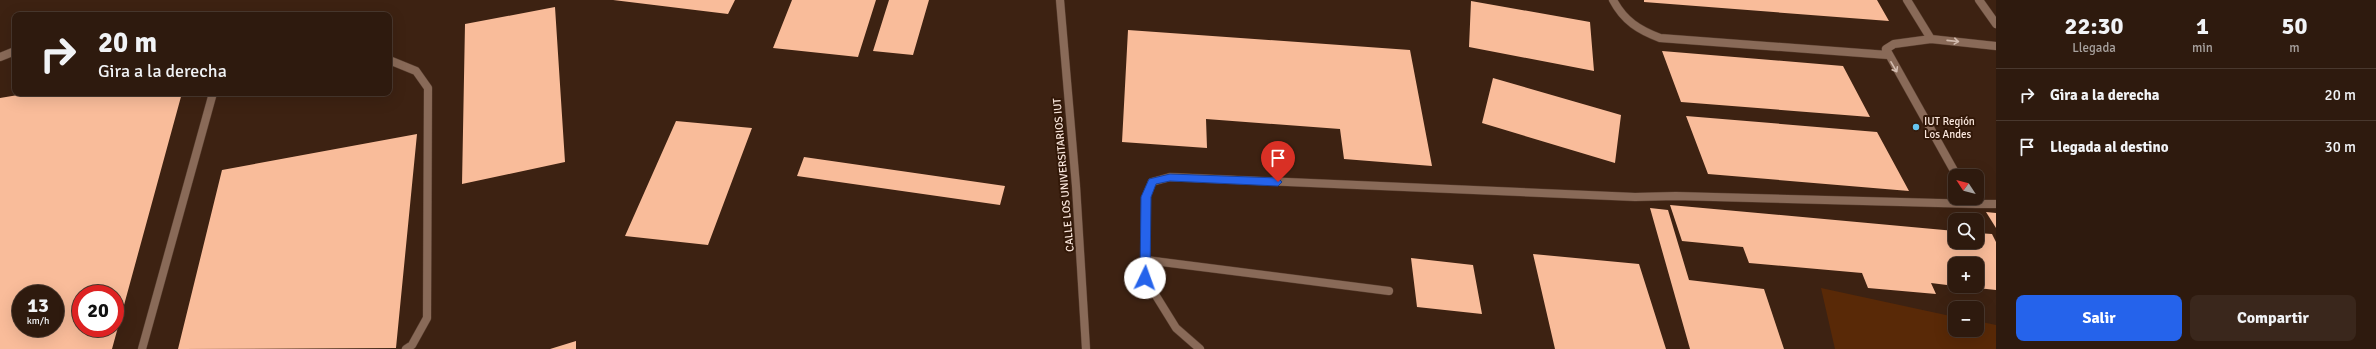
<!DOCTYPE html>
<html lang="es">
<meta charset="utf-8">
<style>
body{margin:0;font-family:Signika,sans-serif;background:#3a271c;color:#f1f3f6;height:100vh;display:flex;flex-direction:column;font-size:15px;white-space:nowrap}
*{box-sizing:border-box;margin:0}
p{font-size:13px;color:#a7a19e}
.icon{flex:none;width:22px;height:22px;fill:none;stroke:currentColor;stroke-width:2;stroke-linecap:round;stroke-linejoin:round}
.map{position:relative;flex:1;overflow:hidden}
.sheet{display:flex;flex-direction:column;background:#2e1a0e;width:380px}
.sheet>*{flex:none}
.guide{position:absolute;left:12px;top:12px;width:380px;height:84px;border-radius:8px;box-shadow:0 4px 16px #0002,0 0 0 1px #49382e;background:#2e1a0e;color:#f1f3f6;overflow:hidden}
.needle{width:26px;rotate:306deg}
.buttons{position:absolute;left:1948px;top:169px;display:grid;gap:8px}
.buttons a{display:grid;place-items:center;width:36px;height:36px;border-radius:8px;background:#2e1a0e;box-shadow:0 4px 16px #0002,0 0 0 1px #49382e;font-size:20px}
.speed{position:absolute;left:12px;top:285px;display:flex;gap:8px;font-size:20px;font-weight:700;text-align:center}
.speed>*{display:grid;place-content:center;width:52px;height:52px;border-radius:50%;background:#2e1a0e;box-shadow:0 4px 16px #0002,0 0 0 1px #49382e;line-height:1}
.speed small{font-size:10px;font-weight:400}
.speed .limit{border:6px solid #d22;background:#fff;color:#111}
.pin{position:absolute;display:grid;place-items:center;width:34px;height:34px;color:#fff;margin:-41px -17px;border-radius:50% 50% 50% 0;rotate:-45deg;box-shadow:0 0 4px #0007}
.pin .icon{rotate:45deg}
.me{position:absolute;width:44px;margin:-22px;rotate:3deg;stroke-linejoin:round;filter:drop-shadow(0 0 3px #0008)}
.turn{display:flex;align-items:center;gap:14px;height:84px;padding:0 20px;font-size:18px}
.turn .icon{width:52px;height:52px;stroke-width:2.5}
.turn b{display:block;font-size:28px;line-height:34px}
.eta{display:flex;justify-content:space-evenly;align-items:center;height:68px;text-align:center}
.eta b{font-size:24px;font-weight:700;line-height:28px}
.cta{display:flex;gap:8px;margin-top:auto;padding:8px 20px}
.cta a{flex:1;height:46px;border-radius:8px;background:#2563eb;color:#fff;font-size:16px;font-weight:700;line-height:46px;text-align:center}
.cta a+a{background:#3a271c;color:#f1f3f6}
ul{padding:0;list-style:none}
li{display:flex;align-items:center;gap:12px;height:52px;padding:0 20px;border-top:1px solid #49382e}
li div{flex:1}
li b{display:block;font-size:15px}
li em{font-style:normal}
main{display:flex;flex:1;min-height:0}
.map>svg:first-child{display:block}
</style>
<main>
<div class="map">
<svg width="1996" height="349" viewBox="0 0 1996 349">
<rect width="100%" height="100%" fill="#3d2212"/>
<path fill="#592907" d="M 1821,288 L 1955,317 L 1955,330 L 1977,330 L 1977,321 L 1996,325 L 1996,349 L 1835,349 Z"/>
<path fill="#f9bc9a" fill-rule="evenodd" d="M 613,0 L 735,0 L 728,14 Z
M 792,0 L 876,0 L 858,57 L 773,48 Z
M 889,0 L 929,0 L 913,55 L 873,51 Z
M 1644,0 L 1877,0 L 1889,21 L 1644,2 Z
M 1471,1 L 1590,22 L 1594,71 L 1469,47 Z
M 555,7 L 565,162 L 462,184 L 465,24 Z
M 1128,30 L 1410,50 L 1432,166 L 1344,159 L 1340,129 L 1206,119 L 1207,148 L 1122,142 Z
M 1662,51 L 1843,66 L 1870,117 L 1681,102 Z
M 1493,78 L 1621,115 L 1615,163 L 1482,123 Z
M 30,93 L 182,93 L 112,349 L 0,349 L 0,98 ZM 21,294 L 55,294 L 55,328 L 21,328 ZM 81,294 L 115,294 L 115,328 L 81,328 Z
M 1686,116 L 1877,132 L 1909,191 L 1708,174 Z
M 676,121 L 752,128 L 708,245 L 625,236 Z
M 417,134 L 396,348 L 178,349 L 222,170 Z
M 804,157 L 1005,186 L 1000,205 L 797,176 Z
M 1670,205 L 1955,231 L 1955,242 L 1977,242 L 1977,233 L 1992,234 L 1996,242 L 1996,290 L 1968,287 L 1977,286 L 1977,264 L 1955,264 L 1955,286 L 1931,283 L 1936,294 L 1868,288 L 1862,273 L 1749,263 L 1743,247 L 1682,241 Z
M 1650,208 L 1668,210 L 1689,280 L 1764,289 L 1784,349 L 1690,349 Z
M 1986,212 L 1996,213 L 1996,228 Z
M 1533,254 L 1639,264 L 1666,349 L 1555,349 Z
M 1411,258 L 1473,265 L 1482,314 L 1417,307 Z
M 576,341 L 576,349 L 550,349 Z"/>
<g fill="none" stroke-linecap="round" stroke-linejoin="round">
<g stroke="#583e2f" stroke-width="9">
<path id="service" d="M 1613,0 C 1624,21 1639,30 1660,38 L 1888,55
M 1907,0 L 1931,39 L 1996,46
M 1979,0 L 1996,24
M 1931,39 L 1894,44 L 1886,49 L 1957,176
M 0,57 L 15,51
M 389,60 L 416,71 L 428,88 L 427,318 L 412,345 L 406,349
M 1971,198 L 1976,204 L 1996,204
M 1146,260 L 1389,291
M 142,349 L 213,93
M 1200,349 L 1176,328 L 1145,278 L 1146,197 L 1152,182 L 1170,177 L 1635,197 L 1676,196 L 1976,204"/>
</g>
<g stroke="#583e2f" stroke-width="9">
<path id="minor" d="M 1060,0 L 1076,186 L 1086,349"/>
</g>
<use href="#service" stroke="#896a58" stroke-width="8"/>
<use href="#minor" stroke="#896a58" stroke-width="8"/>
</g>
<defs><path id="oneway-shaft" d="M-6 0H5M1.5-3L5.5 0L1.5 3" fill="none" stroke-width="1.6" stroke-linecap="round" stroke-linejoin="round"/></defs>
<g stroke="#d3bcaf">
<use href="#oneway-shaft" transform="translate(1953 41) rotate(6)"/>
<use href="#oneway-shaft" transform="translate(1894 67) rotate(60)"/>
</g>
<path fill="#2563eb" stroke="#184099" d="M 1170,174 L 1278,178 L 1282,182 L 1278,186 L 1170,181 L 1156,184 L 1151,197 L 1150,278 L 1145,282 L 1140,278 L 1141,197 L 1149,179 Z"/>
<circle fill="#66c4ef" stroke="#321808" stroke-width="1.5" cx="1916" cy="127" r="4"/>
<g text-anchor="middle" stroke-width="4" stroke-linejoin="round" paint-order="stroke">
<g font-size="11" fill="#fbe8de" stroke="#321808" text-anchor="start">
<text x="1924" y="125">IUT Región<tspan x="1924" dy="13">Los Andes</tspan></text>
</g>
<g font-size="11" fill="#fbe8de" stroke="#321808">
<text transform="translate(1063 175) rotate(-95)" y="4">CALLE LOS UNIVERSITARIOS IUT</text>
</g>
</g>
</svg>
<div class="buttons">
<a><svg class="needle" viewBox="-14 -14 28 28"><path d="M0-13l5 13h-10z" fill="#e53935"/><path d="M0 13l5-13h-10z" fill="#a7a19e"/></svg></a>
<a><svg class="icon" aria-label="search" viewBox="0 0 24 24"><circle cx="10" cy="10" r="6"/><path d="M15 15l6 6"/></svg></a>
<a>+</a>
<a>−</a>
</div>
<div class="speed"><div>13<small>km/h</small></div><div class="limit">20</div></div>
<div class="pin" style="left:1278px;top:182px;background:#d93025"><svg class="icon" aria-label="arrive" viewBox="0 0 24 24"><path d="M6 21V4h12l-3 4 3 4H6"/></svg></div>
<svg class="me" style="left:1145px;top:278px" viewBox="-20 -20 40 40"><circle r="19" fill="#fff"/><path d="M0-13L10 11 0 6-10 11z" fill="#2563eb"/></svg>
<div class="guide">
<div class="turn"><svg class="icon" aria-label="right" viewBox="0 0 24 24"><path d="M7 20v-9h11M14 6l5 5-5 5"/></svg><div><b>20 m</b>Gira a la derecha</div></div>
</div>
</div>
<section class="sheet">
<div class="eta">
<div><b>22:30</b><p>Llegada</p></div>
<div><b>1</b><p>min</p></div>
<div><b>50</b><p>m</p></div>
</div>
<ul>
<li><svg class="icon" aria-label="right" viewBox="0 0 24 24"><path d="M7 20v-9h11M14 6l5 5-5 5"/></svg><div><b>Gira a la derecha</b></div><em>20 m</em></li>
<li><svg class="icon" aria-label="arrive" viewBox="0 0 24 24"><path d="M6 21V4h12l-3 4 3 4H6"/></svg><div><b>Llegada al destino</b></div><em>30 m</em></li>
</ul>
<div class="cta"><a>Salir</a><a>Compartir</a></div>
</section>
</main>
